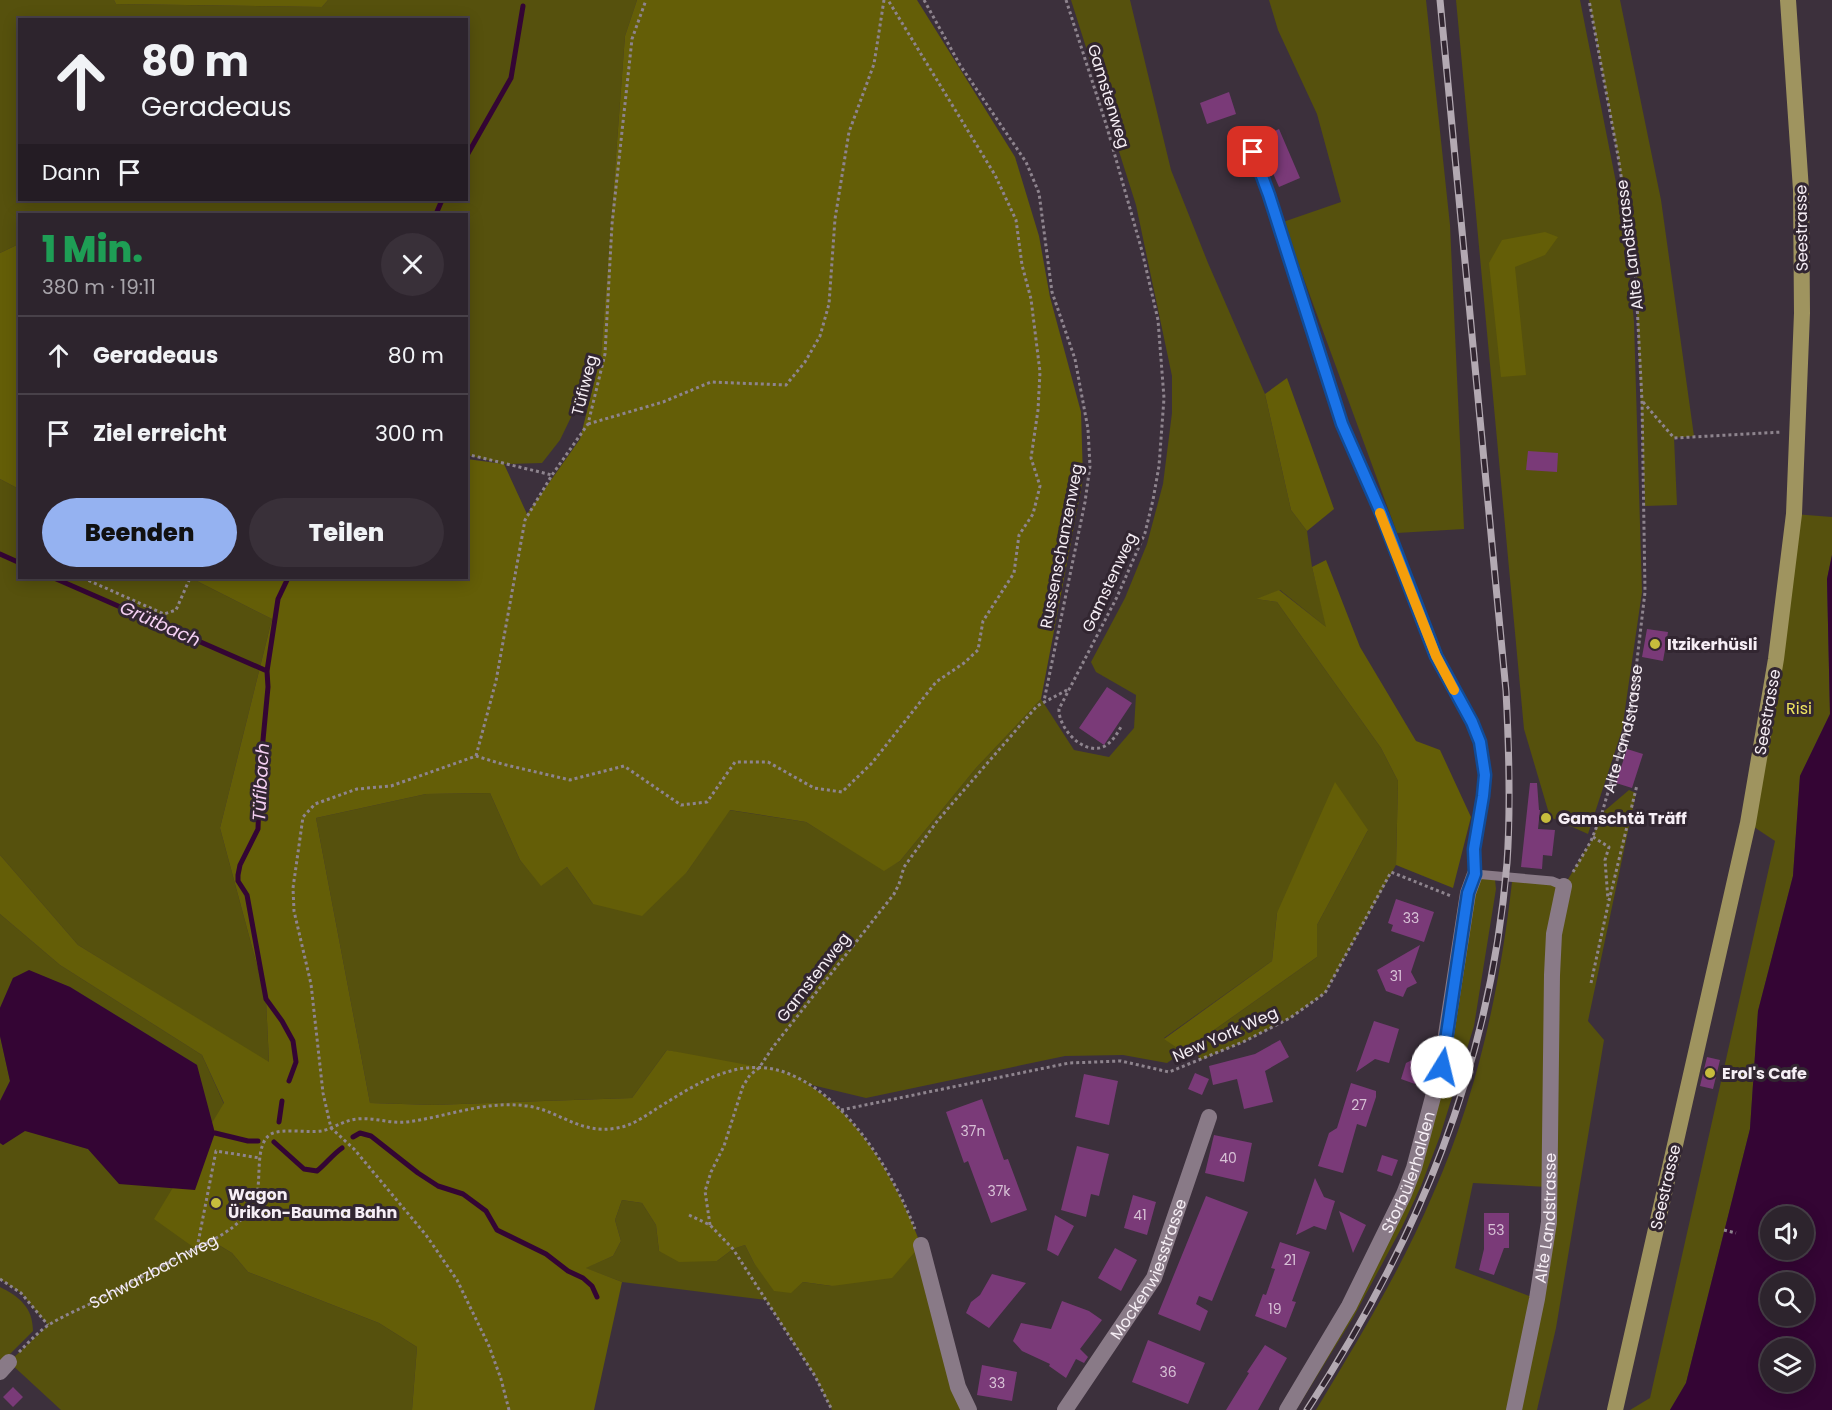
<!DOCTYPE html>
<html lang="de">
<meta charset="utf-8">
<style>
body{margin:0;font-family:Poppins,sans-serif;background:#393039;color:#f1f3f6;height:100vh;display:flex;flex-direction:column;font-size:22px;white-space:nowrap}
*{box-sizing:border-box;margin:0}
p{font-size:20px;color:#a7a4aa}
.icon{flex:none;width:33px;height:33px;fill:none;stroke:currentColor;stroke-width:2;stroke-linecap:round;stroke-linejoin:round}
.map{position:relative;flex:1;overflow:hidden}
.side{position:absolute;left:18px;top:213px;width:450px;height:366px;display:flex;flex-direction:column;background:#2d242d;border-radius:0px;box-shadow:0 3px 15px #0003,0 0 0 2px #484149}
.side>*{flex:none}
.banner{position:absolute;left:18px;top:18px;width:450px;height:183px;border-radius:0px;box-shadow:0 3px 15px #0003,0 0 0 2px #484149;background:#2d242d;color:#f1f3f6;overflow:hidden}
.buttons{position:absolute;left:1760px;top:1206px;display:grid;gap:12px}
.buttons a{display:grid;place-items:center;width:54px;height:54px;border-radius:50%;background:#2d242d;box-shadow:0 3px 15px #0003,0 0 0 2px #484149;font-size:30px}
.pin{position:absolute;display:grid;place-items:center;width:51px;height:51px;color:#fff;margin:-26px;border-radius:12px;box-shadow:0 3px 9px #0006}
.me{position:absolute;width:66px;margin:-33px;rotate:9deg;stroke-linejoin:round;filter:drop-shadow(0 0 4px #0008)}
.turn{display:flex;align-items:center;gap:21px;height:126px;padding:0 24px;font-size:27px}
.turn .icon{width:78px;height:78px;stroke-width:2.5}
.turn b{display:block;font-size:42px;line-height:51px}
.then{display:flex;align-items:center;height:57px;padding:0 24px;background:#0003;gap:12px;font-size:22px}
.round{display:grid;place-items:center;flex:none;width:63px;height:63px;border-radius:32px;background:#393039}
.headline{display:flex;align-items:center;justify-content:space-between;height:102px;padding:0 24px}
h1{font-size:36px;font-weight:800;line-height:45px;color:#1e9e55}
.button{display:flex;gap:12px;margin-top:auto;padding:12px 24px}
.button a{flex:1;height:69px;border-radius:36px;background:#95b2f1;color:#111;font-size:24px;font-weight:800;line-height:69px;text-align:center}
.button a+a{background:#393039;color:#f1f3f6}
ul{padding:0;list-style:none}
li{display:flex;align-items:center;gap:18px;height:78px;padding:0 24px;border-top:2px solid #484149}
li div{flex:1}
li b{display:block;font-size:22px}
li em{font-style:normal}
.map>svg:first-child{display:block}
</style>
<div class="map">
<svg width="1832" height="1410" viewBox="0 0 1832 1410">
<rect width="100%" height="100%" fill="#3c303c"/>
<path fill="#56510d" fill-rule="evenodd" d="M 0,0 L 114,0 L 116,4 L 322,7 L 328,0 L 637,0 L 625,36 L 601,355 L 560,440 L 542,463 L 504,464 L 467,455 L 466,214 L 20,214 L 19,244 L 0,253 ZM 20,20 L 466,20 L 466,200 L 20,200 Z
M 1071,0 L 1130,0 L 1171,170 L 1208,263 L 1265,394 L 1291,510 L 1307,531 L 1312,567 L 1327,628 L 1280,590 L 1257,599 L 1277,602 L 1381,748 L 1398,781 L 1396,865 L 1325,993 L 1290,1018 L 1243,1042 L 1200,1060 L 1193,1045 L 1317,957 L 1317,925 L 1368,830 L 1277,913 L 1272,961 L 1164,1038 L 1183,1052 L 1167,1063 L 1123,1055 L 1065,1056 L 866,1098 L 667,1050 L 632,1098 L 433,1105 L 370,1103 L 316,818 L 426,794 L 490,793 L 520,860 L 541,885 L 567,867 L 593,904 L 687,872 L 729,810 L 806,822 L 884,870 L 900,861 L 976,768 L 1041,699 L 1074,750 L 1109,757 L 1134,728 L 1136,695 L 1096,672 L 1091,662 L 1125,598 L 1147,544 L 1163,484 L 1172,413 L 1172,376 L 1136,205 Z
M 1269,0 L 1426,0 L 1450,225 L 1464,529 L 1397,533 L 1283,222 L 1341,202 L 1317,114 L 1278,30 Z
M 1456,0 L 1580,0 L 1625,228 L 1634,322 L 1642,592 L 1622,730 L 1588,834 L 1550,817 L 1524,729 Z
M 1589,0 L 1620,0 L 1661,200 L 1694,436 L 1674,438 L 1677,505 L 1645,506 L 1635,266 L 1618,156 Z
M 0,479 L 19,489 L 20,578 L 191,578 L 272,619 L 220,828 L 266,999 L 269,1063 L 78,945 L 0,855 Z
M 1794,514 L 1832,517 L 1832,555 L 1827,579 L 1830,714 L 1800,776 L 1793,876 L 1758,1011 L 1750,1129 L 1686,1383 L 1670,1410 L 1630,1410 L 1650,1398 L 1775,841 L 1748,823 Z
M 1629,790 L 1636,793 L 1588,1021 L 1604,1040 L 1556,1328 L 1537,1410 L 1316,1410 C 1358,1340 1401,1270 1433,1194 C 1477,1095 1500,989 1512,882 L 1534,879 L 1564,886 L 1591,841 L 1602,813 ZM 1473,1183 L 1548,1187 L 1537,1299 L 1455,1268 Z
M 1475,874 L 1495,880 L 1496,889 L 1474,1026 L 1440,1136 L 1421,1186 L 1402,1227 L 1354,1316 L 1296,1410 L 1404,1194 L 1441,1067 Z
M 0,914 L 60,965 L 202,1055 L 224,1104 L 197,1248 L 214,1242 L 232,1253 L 248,1272 L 379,1323 L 417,1347 L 412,1410 L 61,1410 L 9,1362 L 48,1325 L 21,1293 L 0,1279 L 0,1143 L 3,1145 L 25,1130 L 88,1149 L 119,1183 L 197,1065 L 70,987 L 29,971 L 13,978 L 0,1008 Z
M 0,1036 L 10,1081 L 0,1101 Z
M 622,1200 L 642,1203 L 656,1225 L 659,1251 L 717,1261 L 733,1249 L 745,1245 L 754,1263 L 791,1292 L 803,1282 L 832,1286 L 921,1245 L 969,1410 L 832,1410 L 815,1376 L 766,1300 L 622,1282 L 585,1268 L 613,1256 L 621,1241 L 615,1220 Z
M 0,1287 C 20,1297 33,1308 33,1331 L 0,1364 Z"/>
<path fill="#645e07" d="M 114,0 L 328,0 L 322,7 L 116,4 Z
M 637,0 L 917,0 L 1015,157 L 1039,236 L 1050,297 L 1081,412 L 1083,479 L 1041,699 L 976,768 L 900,861 L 884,871 L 806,822 L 730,810 L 687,872 L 642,916 L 593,904 L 567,867 L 541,886 L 520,860 L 490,793 L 426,794 L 316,818 L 370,1103 L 433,1105 L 632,1098 L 667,1050 C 694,1055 721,1060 748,1065 C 760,1068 773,1068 785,1073 C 852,1098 897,1181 921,1245 L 892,1278 L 832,1286 L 803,1282 L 791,1293 L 774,1291 L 754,1263 L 745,1245 L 733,1249 L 717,1261 L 679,1262 L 659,1251 L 656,1225 L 642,1203 L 622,1200 L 615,1220 L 621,1241 L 613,1256 L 586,1268 L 622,1282 L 594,1410 L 412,1410 L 417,1347 L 379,1323 L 248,1272 L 232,1253 L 214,1242 L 196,1249 L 154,1219 L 224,1103 L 202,1055 L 60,965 L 0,914 L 0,855 L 78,945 L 269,1062 L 266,999 L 220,828 L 272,619 L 191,578 L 466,578 L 467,459 L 504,464 L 527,514 L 580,439 L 601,355 L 625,36 Z
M 1545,232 L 1558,237 L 1545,255 L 1515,267 L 1526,375 L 1501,377 L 1489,263 L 1502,240 Z
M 19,244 L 19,489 L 0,479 L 0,253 Z
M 1287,378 L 1334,509 L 1307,531 L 1291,510 L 1265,394 Z
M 1326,560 L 1360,647 L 1416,741 L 1440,750 L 1471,817 L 1453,888 L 1396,865 L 1398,781 L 1381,748 L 1277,602 L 1256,599 L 1279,590 L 1326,627 L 1312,567 Z
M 1335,782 L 1368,830 L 1317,925 L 1317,957 L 1183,1052 L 1164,1039 L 1272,961 L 1277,913 Z"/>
<path fill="#340534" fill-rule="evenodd" d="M 1832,555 L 1832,1410 L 1670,1410 L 1686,1383 L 1750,1129 L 1758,1011 L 1793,876 L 1800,776 L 1830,714 L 1827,579 ZM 1770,1216 L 1803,1216 L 1803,1250 L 1770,1250 ZM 1770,1282 L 1803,1282 L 1803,1316 L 1770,1316 ZM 1770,1348 L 1803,1348 L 1803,1382 L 1770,1382 Z
M 29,970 L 70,987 L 197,1065 L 215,1133 L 195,1190 L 119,1184 L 88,1149 L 25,1131 L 3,1145 L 0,1143 L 0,1101 L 10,1081 L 0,1036 L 0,1008 L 13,978 Z"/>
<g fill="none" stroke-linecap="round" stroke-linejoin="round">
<path stroke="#340534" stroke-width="5" d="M 466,157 L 511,78 L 523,6
M 436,214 L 442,200
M 0,554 L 20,563
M 54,578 L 267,671
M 288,578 L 278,599 L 267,671 L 268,687 L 260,772 L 258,829 L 240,865 L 238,875 L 238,881 L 247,895 L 266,999 L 282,1021 L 293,1041 L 296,1062 L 289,1081
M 279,1122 L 282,1101
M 215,1133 L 248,1141 L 258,1141
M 353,1137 L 360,1133 L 371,1136 L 418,1173 L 438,1186 L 463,1194 L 486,1211 L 497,1230 L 546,1254 L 568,1271 L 583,1278 L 592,1286 L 597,1297
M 274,1142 L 304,1169 L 317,1171 C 326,1164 332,1155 342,1148"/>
</g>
<path fill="#7a3a78" d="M 1229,92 L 1236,114 L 1207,124 L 1200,103 Z
M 1279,129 L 1300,178 L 1279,187 L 1272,171 L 1268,173 L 1256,140 Z
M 1528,451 L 1558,453 L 1557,472 L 1526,470 Z
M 1647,629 L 1668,632 L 1663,661 L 1642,657 Z
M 1107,687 L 1132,703 L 1104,745 L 1079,728 Z
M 1627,749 L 1643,754 L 1632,788 L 1616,783 Z
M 1530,783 L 1537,783 L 1539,810 L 1540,810 L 1538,829 L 1555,830 L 1552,856 L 1543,855 L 1542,869 L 1521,867 Z
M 1396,899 L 1434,912 L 1424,942 L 1391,931 L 1393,925 L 1388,923 Z
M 1420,945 L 1411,972 L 1417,983 L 1407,988 L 1403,997 L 1386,991 L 1377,970 Z
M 1374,1021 L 1399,1029 L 1389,1063 L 1375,1059 L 1356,1072 Z
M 1280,1040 L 1289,1057 L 1265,1071 L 1273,1102 L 1244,1109 L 1237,1079 L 1213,1085 L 1209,1066 L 1255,1054 Z
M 1424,1054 L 1415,1084 L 1401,1079 L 1406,1063 Z
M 1707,1057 L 1720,1060 L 1713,1089 L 1700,1086 Z
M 1195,1073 L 1209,1079 L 1202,1095 L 1188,1089 Z
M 1084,1074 L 1118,1081 L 1109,1125 L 1075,1117 Z
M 1351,1083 L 1376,1091 L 1376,1097 L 1366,1127 L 1357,1124 L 1343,1173 L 1318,1166 L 1329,1133 L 1337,1128 Z
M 982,1099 L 1004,1160 L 1008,1159 L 1027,1210 L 991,1223 L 968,1161 L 964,1163 L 946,1112 Z
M 1214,1135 L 1252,1143 L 1244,1182 L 1205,1173 Z
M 1077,1146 L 1109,1154 L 1099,1196 L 1091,1194 L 1086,1217 L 1061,1210 Z
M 1382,1155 L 1398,1160 L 1392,1176 L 1377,1171 Z
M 1315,1178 L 1324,1197 L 1335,1201 L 1326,1230 L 1314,1226 L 1296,1235 Z
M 1133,1195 L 1156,1202 L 1147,1235 L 1124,1228 Z
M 1206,1196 L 1248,1212 L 1212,1301 L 1199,1296 L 1196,1304 L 1208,1311 L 1200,1331 L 1158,1314 Z
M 1339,1211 L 1366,1225 L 1353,1253 Z
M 1484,1213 L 1509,1213 L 1509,1248 L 1504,1248 L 1494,1275 L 1479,1270 L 1484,1249 Z
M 1055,1215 L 1074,1226 L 1058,1256 L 1047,1250 Z
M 1280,1242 L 1310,1252 L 1292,1301 L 1296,1302 L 1286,1328 L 1255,1316 L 1263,1294 L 1266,1295 L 1275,1269 L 1271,1268 Z
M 1115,1248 L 1137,1260 L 1121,1291 L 1098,1278 Z
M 992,1274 L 1026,1283 L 989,1328 L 966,1313 L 971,1302 L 980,1295 Z
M 1062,1301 L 1089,1311 L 1102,1320 L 1080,1349 L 1088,1357 L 1084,1363 L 1076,1359 L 1066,1378 L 1049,1366 L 1050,1364 L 1022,1351 L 1013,1341 L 1021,1323 L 1051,1329 Z
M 1148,1340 L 1205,1363 L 1188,1404 L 1132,1382 Z
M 1265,1345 L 1287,1358 L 1258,1410 L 1226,1410 L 1249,1373 L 1247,1372 Z
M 982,1365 L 1017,1372 L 1012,1401 L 977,1395 Z
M 13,1387 L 23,1397 L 13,1407 L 3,1397 Z"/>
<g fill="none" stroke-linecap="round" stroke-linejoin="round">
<g stroke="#8e848e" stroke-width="3" stroke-dasharray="3 3" stroke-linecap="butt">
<path d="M 924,0 L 960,65 L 1026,162 L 1039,193 L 1052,292 L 1075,359 L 1088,429 L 1090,466 L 1085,502 L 1044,701"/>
<path d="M 1066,0 L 1106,124 L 1142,251 L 1158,320 L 1164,398 L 1159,466 L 1153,500 L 1145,533 L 1117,597 L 1059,709 C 1058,728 1084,757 1105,746 C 1112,742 1117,734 1121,727"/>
<path d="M 1643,402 L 1674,438 L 1782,432"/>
<path d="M 588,424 L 663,402 L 711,382 L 786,385 L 805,362 L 820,336 L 829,304 L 835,219 L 849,132 L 874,64 L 884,0"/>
<path d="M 466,454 L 552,475"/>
<path d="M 83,578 L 164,614 L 176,610 L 190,578"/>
<path d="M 476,756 L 496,681 L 525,520 L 552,475 L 588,424 L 605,354 L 612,224 L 632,39 L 646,0"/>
<path d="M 1593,837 L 1609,847 L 1605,860 L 1608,900"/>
<path id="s1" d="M 1573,872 L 1591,841 L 1602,813 L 1631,712 L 1645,592 L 1642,401 L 1635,266 L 1618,156 L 1589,0"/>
<path d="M 1591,983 L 1608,905 L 1637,785"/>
<path d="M 841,1110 L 1069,1063 L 1121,1061 L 1169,1072 L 1243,1042 L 1290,1018 L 1325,993 L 1391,872 L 1451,896"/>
<path d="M 689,1215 L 710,1225 L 733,1249 L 815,1376 L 832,1410"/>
<path d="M 710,1225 L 705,1191 L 711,1172 L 724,1146 L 743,1086 L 750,1075 L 759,1068 L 773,1047 L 894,894 L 899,884 L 904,867 L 938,820 L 1037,706 L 1067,690"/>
<path d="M 1724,1230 L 1736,1233"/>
<path d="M 197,1248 L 216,1151 L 260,1158"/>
<path d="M 0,1279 L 21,1293 L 48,1325"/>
<path id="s2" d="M 19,1352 C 28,1343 37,1333 47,1326 C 61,1317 77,1310 92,1303 C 123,1287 154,1271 185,1254 C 201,1246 219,1238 233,1227 C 243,1219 252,1209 256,1197 C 262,1180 254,1144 271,1134 C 283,1128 307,1133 321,1131 C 333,1129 344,1120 357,1119 C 374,1117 390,1124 407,1122 C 446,1117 486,1100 527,1106 C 559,1110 579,1135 617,1128 C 631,1126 644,1117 656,1109 C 695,1085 736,1056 784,1072 C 845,1093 893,1172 915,1229"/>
<path d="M 509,1410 L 501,1379 L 489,1346 L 457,1280 L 426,1235 L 354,1149 L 331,1128 L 323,1093 L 311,984 L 294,911 L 293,888 L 303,817 L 315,804 L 357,789 L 391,786 L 476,756 L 502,764 L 570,780 L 624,766 L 681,805 L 707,802 L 735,762 L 768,762 L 814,788 L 842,792 L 872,763 L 936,682 L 964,663 L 978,650 L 983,621 L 1014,573 L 1019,535 L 1033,514 L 1040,486 L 1031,458 L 1038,410 L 1040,372 L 1031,299 L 1022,265 L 1016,220 L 995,175 L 888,0"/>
</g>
<path stroke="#897a87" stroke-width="9" d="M 1245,131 L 1269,195 L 1342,424 L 1382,515 L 1436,656 L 1472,722 L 1480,742 L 1485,775 L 1483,796 L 1474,849 L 1475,874 L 1552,881 L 1564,886"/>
<g stroke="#897a87" stroke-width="16">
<path d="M 921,1245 L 958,1387 L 969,1410"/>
<path d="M 0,1372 L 9,1362"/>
<path id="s3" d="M 1065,1410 L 1154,1278 L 1209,1117"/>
<path id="s4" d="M 1287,1410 L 1349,1306 L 1404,1194 L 1414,1168 L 1441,1067 L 1468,893 L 1475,874"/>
<path id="s5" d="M 1514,1410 L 1537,1299 L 1549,1222 L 1552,975 L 1554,934 L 1564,886"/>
</g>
<path stroke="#9f945f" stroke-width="16" d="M 1615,1410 L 1748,823 L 1776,659 L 1794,514 L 1802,313 L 1801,190 L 1788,0"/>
<g stroke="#b3a9b2" stroke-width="7">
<path id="rail" d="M 1307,1410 C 1418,1240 1490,1067 1507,863 C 1511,806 1509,748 1506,691 L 1440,0"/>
</g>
<use href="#rail" stroke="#322631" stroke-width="4.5" stroke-dasharray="14" stroke-linecap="butt"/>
</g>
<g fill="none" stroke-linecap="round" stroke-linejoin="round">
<g stroke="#114b97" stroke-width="15">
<path id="route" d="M 1253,152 L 1269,195 L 1342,424 L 1382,515 L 1436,656 L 1472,722 L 1480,742 L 1485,775 L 1483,796 L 1474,849 L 1475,874 L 1468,893 L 1442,1067"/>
</g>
<use href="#route" stroke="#1a73e8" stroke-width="10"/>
<path stroke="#f59e0b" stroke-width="10" d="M 1380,513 L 1436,656 L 1454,690"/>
</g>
<g fill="#c6bc3c" stroke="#322631" stroke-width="2">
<circle cx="1655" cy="644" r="6"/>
<circle cx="1546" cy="818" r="6"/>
<circle cx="1710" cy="1073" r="6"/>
<circle cx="216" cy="1203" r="6"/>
</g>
<g text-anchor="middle" stroke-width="6" stroke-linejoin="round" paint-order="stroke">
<g font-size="14" fill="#d7c1d6">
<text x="1411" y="923">33</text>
<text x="1396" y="981">31</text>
<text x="1359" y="1110">27</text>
<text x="973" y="1136">37n</text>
<text x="1228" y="1163">40</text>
<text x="999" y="1196">37k</text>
<text x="1140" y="1220">41</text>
<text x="1496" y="1235">53</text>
<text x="1290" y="1265">21</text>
<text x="1275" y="1314">19</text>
<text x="1168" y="1377">36</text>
<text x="997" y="1388">33</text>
</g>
<g font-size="16" fill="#f6eef5" stroke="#322631">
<text transform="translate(1109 96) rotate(73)" y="6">Gamstenweg</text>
<text transform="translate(1801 228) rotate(-91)" y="6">Seestrasse</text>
<text transform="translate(1629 245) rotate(-97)" y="6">Alte Landstrasse</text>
<text transform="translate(584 385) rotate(-76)" y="6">Tüfiweg</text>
<text transform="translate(1061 546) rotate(-79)" y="6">Russenschanzenweg</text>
<text transform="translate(1109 582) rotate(-65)" y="6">Gamstenweg</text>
<text transform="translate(1767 712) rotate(-80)" y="6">Seestrasse</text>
<text dy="6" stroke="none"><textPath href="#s1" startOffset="153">Alte Landstrasse</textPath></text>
<text transform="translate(813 977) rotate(-52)" y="6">Gamstenweg</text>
<text transform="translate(1225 1034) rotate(-24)" y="6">New York Weg</text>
<text dy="6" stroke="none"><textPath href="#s4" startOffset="268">Storbülerhalden</textPath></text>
<text transform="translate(1665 1187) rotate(-77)" y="6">Seestrasse</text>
<text dy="6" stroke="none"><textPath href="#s5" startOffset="195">Alte Landstrasse</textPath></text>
<text dy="6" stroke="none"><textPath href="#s3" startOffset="165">Mockenwiesstrasse</textPath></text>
<text dy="6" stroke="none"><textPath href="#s2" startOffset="158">Schwarzbachweg</textPath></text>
</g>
<g font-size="16" font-weight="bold" fill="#f6eef5" stroke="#322631" text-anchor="start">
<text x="1667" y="650">Itzikerhüsli</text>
<text x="1558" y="824">Gamschtä Träff</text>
<text x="1722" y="1079">Erol's Cafe</text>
<text x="228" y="1200">Wagon<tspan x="228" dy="18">Ürikon-Bauma Bahn</tspan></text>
</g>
<g font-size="16" fill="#ede35f" stroke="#322631">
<text x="1799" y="714">Risi</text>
</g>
<g font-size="18" font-style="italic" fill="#f5d0f3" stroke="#322631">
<text transform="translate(160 624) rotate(24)" y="6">Grütbach</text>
<text transform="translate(261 782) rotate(-87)" y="6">Tüfibach</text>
</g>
</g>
</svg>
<div class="buttons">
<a><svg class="icon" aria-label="sound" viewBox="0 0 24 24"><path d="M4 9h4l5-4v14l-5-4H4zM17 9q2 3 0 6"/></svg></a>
<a><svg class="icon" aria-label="search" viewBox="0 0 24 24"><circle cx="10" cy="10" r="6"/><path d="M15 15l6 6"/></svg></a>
<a><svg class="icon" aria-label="layers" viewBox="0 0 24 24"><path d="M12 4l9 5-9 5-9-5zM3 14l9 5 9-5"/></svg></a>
</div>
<div class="pin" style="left:1253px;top:152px;background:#d93025"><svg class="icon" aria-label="arrive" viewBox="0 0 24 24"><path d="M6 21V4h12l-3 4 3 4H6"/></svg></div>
<svg class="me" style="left:1442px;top:1067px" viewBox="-20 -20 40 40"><circle r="19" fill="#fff"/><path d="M0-13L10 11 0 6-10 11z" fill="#1a73e8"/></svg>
<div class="banner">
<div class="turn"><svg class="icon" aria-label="ahead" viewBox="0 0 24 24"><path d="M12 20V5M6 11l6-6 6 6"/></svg><div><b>80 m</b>Geradeaus</div></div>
<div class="then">Dann<svg class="icon" aria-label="arrive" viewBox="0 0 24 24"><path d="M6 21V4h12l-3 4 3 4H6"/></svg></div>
</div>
<section class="side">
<div class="headline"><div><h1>1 Min.</h1><p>380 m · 19:11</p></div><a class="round"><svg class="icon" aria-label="close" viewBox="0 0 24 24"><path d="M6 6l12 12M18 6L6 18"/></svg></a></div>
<ul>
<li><svg class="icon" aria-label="ahead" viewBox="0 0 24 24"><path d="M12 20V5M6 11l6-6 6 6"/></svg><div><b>Geradeaus</b></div><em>80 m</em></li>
<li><svg class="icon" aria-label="arrive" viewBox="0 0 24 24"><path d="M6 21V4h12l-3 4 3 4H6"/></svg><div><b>Ziel erreicht</b></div><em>300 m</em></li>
</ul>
<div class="button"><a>Beenden</a><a>Teilen</a></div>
</section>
</div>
